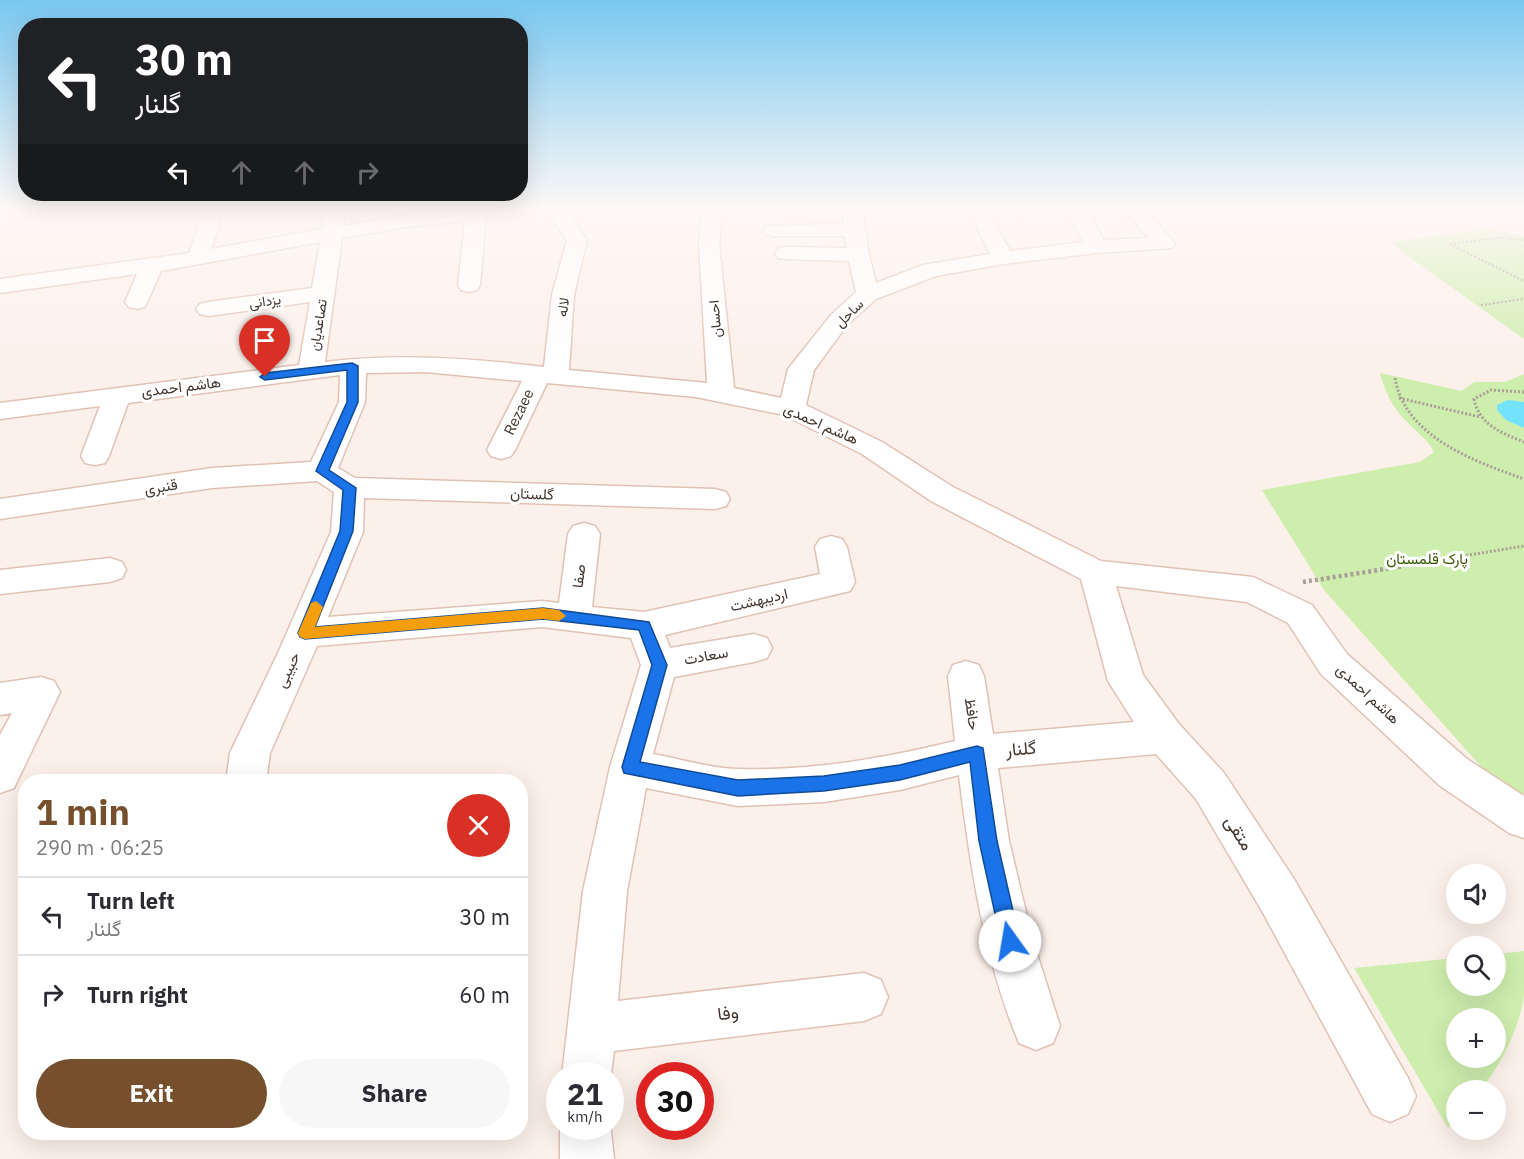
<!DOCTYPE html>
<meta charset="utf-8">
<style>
body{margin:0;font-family:"IBM Plex Sans",Vazirmatn,sans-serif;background:#f7f7f7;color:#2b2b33;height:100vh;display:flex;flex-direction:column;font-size:22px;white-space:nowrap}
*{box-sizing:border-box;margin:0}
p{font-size:20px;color:#7c7c81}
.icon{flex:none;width:33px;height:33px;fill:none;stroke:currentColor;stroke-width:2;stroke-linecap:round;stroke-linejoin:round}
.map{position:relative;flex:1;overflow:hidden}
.side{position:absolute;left:18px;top:774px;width:510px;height:366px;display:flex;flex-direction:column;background:#fff;border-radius:24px;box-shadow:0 6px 24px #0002}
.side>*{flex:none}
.hud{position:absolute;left:18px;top:18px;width:510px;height:183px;border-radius:24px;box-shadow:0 6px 24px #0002;background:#202124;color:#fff;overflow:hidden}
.controls{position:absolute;left:1446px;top:864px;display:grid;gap:12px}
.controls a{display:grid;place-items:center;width:60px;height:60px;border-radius:50%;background:#fff;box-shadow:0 6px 24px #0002;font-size:30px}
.speed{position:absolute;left:546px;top:1062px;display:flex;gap:12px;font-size:30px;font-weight:700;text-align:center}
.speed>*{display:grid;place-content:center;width:78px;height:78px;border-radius:50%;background:#fff;box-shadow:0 6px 24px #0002;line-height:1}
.speed small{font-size:15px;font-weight:400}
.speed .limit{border:9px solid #d22;background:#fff;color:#111}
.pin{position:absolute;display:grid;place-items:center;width:51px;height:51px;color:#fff;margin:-62px -26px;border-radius:50% 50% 50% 0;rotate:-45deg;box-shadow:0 0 6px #0007}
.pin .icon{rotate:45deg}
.me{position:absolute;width:66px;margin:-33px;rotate:347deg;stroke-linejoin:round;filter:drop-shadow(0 0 4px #0008)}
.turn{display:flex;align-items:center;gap:21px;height:126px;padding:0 18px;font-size:27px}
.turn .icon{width:78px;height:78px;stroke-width:2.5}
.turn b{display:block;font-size:42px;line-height:51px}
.lanes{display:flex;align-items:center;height:57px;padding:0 18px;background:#0003;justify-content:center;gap:30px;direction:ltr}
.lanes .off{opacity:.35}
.round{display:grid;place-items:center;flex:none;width:63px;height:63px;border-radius:32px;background:#f7f7f7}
.head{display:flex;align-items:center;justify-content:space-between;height:102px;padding:0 18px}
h1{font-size:36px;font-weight:700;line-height:45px;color:#764f2c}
.cta{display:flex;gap:12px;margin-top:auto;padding:12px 18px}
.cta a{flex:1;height:69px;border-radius:36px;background:#764f2c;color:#fff;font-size:24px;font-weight:700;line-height:69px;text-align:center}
.cta a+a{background:#f7f7f7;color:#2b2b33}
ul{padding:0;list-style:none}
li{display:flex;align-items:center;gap:18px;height:78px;padding:0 18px;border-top:2px solid #e1e1e2}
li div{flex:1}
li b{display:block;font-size:22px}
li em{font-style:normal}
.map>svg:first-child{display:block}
</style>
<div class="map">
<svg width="1524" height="1159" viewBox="0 0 1524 1159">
<rect width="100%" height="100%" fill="#fcf0ea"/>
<path fill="#ceeead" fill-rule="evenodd" d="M 1487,229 L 1524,236 L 1524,339 L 1405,254 L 1391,242 Z
M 1380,373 L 1462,391 L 1474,382 L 1505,382 L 1524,374 L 1524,815 L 1324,590 L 1262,490 L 1420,462 L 1434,452 C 1427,438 1415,431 1405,420 C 1392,406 1385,392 1380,373 Z
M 1524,951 C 1524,965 1524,980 1524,993 C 1522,1023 1500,1068 1480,1090 L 1456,1090 L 1456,1119 L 1448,1128 L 1354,968 L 1456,958 L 1456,986 L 1496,986 L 1496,954 ZM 1456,1018 L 1496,1018 L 1496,1058 L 1456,1058 Z"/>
<path fill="#73e3fc" d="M 1508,400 L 1524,402 L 1524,428 L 1506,420 L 1497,410 L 1497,405 Z"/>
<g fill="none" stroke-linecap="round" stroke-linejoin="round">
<g stroke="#e0c2b4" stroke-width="3">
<path id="street" d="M 326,207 L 346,207 L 343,226 L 405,215 L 477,207 L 549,207 L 546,211 L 539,213 L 486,219 L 480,285 L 477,290 L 469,292 L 461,290 L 458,285 L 465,221 L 405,227 L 342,238 L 325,362 C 397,353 472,358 544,367 L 552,295 L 567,240 L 551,217 L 549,207 L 569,207 L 571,217 L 587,240 L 574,295 L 569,370 L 707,383 L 699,244 L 703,207 L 723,207 L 719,244 L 734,388 L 781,398 L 788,369 L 792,364 L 831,315 L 856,292 L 849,261 L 786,259 L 778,258 L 775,253 L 778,248 L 786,247 L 847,248 L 845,236 L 773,236 L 766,234 L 763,230 L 766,226 L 844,224 L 842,207 L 862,207 L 869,255 L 876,283 L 923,265 L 990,254 L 971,214 L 974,210 L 988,210 L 1010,251 L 1084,242 L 1070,216 L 1073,212 L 1087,212 L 1104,240 L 1149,238 L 1121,207 L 1142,207 L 1172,240 L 1175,244 L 1172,248 L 1097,253 L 1003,264 L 936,276 L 876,299 L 847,325 L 814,370 L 806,405 L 882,442 L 953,487 L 1101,561 L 1253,577 L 1312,605 L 1347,654 L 1467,759 L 1524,796 L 1524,838 L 1509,833 L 1439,785 L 1321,674 L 1288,623 L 1247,602 L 1116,586 L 1143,675 L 1179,724 L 1224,773 L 1294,879 L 1408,1078 L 1416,1096 L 1408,1114 L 1390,1122 L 1372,1114 L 1262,911 L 1196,799 L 1156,754 L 998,768 L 1009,841 L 1033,941 L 1060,1026 L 1053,1043 L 1036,1050 L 1019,1043 C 984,959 970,865 959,775 L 900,790 L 824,802 L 738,806 L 646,788 L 627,891 L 618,1001 L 864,973 L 881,980 L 888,997 L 881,1014 L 864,1021 L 614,1051 L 610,1081 L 610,1076 L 562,1076 L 583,891 L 610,767 L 641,665 L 631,638 L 542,627 L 317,646 L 270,753 L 266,782 L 226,782 L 230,753 L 278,653 L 331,532 L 334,492 L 317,481 L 212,488 L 0,519 L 0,499 L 212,468 L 311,462 L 339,402 L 340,375 L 128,403 L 109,456 L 105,463 L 95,465 L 85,463 L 81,456 L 100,406 L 0,419 L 0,403 L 299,365 L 310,302 L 208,316 L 200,314 L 196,309 L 200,304 L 208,302 L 312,288 L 320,242 L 161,271 L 145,307 L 137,309 L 129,307 L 125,302 L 137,274 L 0,293 L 0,279 L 189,253 L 200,222 L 203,218 L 217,218 L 220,222 L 211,249 L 322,229 ZM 425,372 L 522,381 L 487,450 L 491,456 L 501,459 L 511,456 L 515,450 L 547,383 L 696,397 L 784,415 L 862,454 L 931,501 L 1081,579 L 1108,681 L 1134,722 L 993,734 L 984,676 L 979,665 L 966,661 L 953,665 L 948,676 L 955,741 C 885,758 813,771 740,769 C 712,769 681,759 653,754 L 674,677 L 754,662 L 767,658 L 772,648 L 767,638 L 754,634 L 670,648 L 665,635 L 850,591 L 855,582 L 847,547 L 842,539 L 831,536 L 820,539 L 815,547 L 820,574 L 644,612 L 592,607 L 600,534 L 595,526 L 584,523 L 573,526 L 568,534 L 559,603 L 542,601 L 328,617 L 363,532 L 364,498 L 715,509 L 726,506 L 730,499 L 726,492 L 715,489 L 355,478 L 338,468 L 365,402 L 366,373 Z
M 110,558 L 122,562 L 126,570 L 122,578 L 110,582 L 0,594 L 0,570 Z
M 41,677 L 54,681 L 60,692 L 14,788 L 0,793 L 0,735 L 12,713 L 0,715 L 0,683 Z
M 610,1122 L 614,1159 L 560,1159 L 560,1126 L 610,1126 Z"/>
</g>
<path stroke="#aa9e98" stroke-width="2" stroke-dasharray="2 2" stroke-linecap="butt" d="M 1449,244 L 1524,281
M 1450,244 L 1498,238 L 1524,240
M 1481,305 L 1524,299"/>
<path stroke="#aa9e98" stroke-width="3" stroke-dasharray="2 2" stroke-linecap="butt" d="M 1395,378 C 1405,437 1474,461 1524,479
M 1524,392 L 1491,390 L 1474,399 C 1479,425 1502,433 1524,442
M 1399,398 L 1480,417
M 1395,567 L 1524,546"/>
<path stroke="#aa9e98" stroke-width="4.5" stroke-dasharray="3 3" stroke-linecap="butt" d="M 1303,582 L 1404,566"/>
<use href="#street" fill="#fff" fill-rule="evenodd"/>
</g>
<linearGradient id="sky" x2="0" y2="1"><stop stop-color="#79c7f0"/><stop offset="0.56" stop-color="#fef8f6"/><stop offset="1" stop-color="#fef8f6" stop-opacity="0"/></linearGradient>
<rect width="1524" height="370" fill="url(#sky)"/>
<path fill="#1a73e8" stroke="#114b97" stroke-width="1.5" d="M 352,363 L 358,366 L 358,402 L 329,470 L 356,488 L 353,531 L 315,627 L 543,608 L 649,622 L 667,665 L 640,762 L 738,780 L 824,776 L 900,765 L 977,746 L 983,748 L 997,841 L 1020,941 L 1017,948 L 1010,951 L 1004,948 L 1001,941 L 979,841 L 970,762 L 900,780 L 824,791 L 738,796 L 624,773 L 622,767 L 652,665 L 639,630 L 543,619 L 305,639 L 300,637 L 298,633 L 340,531 L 343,490 L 316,471 L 347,402 L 347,370 L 265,380 L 260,377 L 265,373 Z"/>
<path fill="#f59e0b" d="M 316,601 L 323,607 L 315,627 L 543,608 L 559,610 L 566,616 L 559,621 L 543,619 L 305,639 L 300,637 L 298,633 L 311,603 Z"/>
<g text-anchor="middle" stroke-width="6" stroke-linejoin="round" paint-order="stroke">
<g font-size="14" fill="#41352f" stroke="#fff">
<text transform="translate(265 301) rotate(-8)" y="5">یزدانی</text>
<text transform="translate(563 307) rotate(-83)" y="5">لاله</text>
<text transform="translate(849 313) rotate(-44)" y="5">ساحل</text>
<text transform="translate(715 319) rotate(-95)" y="5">احسان</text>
<text transform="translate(318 325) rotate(-81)" y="5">تصاعدیان</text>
</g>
<g font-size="15" fill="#41352f" stroke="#fff">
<text transform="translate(181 387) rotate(-7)" y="5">هاشم احمدی</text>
<text transform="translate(519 412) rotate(-64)" y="5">Rezaee</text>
<text transform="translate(821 424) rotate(24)" y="5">هاشم احمدی</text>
<text transform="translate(161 487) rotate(-10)" y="5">قنبری</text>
<text transform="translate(532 494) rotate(2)" y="5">گلستان</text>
<text transform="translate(579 576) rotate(-83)" y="5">صفا</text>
<text transform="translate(759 600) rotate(-13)" y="5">اردیبهشت</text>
<text transform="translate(706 656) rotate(-10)" y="5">سعادت</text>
<text transform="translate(288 670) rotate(-65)" y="5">حبیبی</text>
<text transform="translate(1368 694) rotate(43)" y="5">هاشم احمدی</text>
<text transform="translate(972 714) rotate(82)" y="5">حافظ</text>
</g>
<g font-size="15" fill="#385702" stroke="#fff">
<text x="1427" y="564">پارک قلمستان</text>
</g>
<g font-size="18" fill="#41352f" stroke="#fff">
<text transform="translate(1021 749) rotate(-5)" y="6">گلنار</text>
<text transform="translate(1239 833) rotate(58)" y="6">متقی</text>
<text transform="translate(728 1013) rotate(-7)" y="6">وفا</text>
</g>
</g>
</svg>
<div class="controls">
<a><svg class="icon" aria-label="sound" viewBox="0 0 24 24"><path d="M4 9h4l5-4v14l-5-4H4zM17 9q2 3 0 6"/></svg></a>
<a><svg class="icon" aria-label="search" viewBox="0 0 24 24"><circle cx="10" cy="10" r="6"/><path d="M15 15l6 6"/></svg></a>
<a>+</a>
<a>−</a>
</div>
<div class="speed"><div>21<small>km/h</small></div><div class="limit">30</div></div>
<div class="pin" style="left:265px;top:377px;background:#d93025"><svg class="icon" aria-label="arrive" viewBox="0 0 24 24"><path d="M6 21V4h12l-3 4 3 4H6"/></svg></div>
<svg class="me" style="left:1010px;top:941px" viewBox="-20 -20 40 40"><circle r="19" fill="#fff"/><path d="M0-13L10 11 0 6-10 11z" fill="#1a73e8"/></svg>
<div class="hud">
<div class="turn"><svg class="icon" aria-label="left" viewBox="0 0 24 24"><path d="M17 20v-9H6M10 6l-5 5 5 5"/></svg><div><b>30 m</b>گلنار</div></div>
<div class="lanes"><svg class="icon" aria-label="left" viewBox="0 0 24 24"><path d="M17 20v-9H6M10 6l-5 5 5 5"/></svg><svg class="icon off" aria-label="ahead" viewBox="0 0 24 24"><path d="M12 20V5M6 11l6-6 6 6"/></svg><svg class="icon off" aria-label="ahead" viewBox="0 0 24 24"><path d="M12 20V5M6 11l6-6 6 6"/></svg><svg class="icon off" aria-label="right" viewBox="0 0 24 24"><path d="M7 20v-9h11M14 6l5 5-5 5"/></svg></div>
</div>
<section class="side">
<div class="head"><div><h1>1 min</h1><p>290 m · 06:25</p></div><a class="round" style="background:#d93025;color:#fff"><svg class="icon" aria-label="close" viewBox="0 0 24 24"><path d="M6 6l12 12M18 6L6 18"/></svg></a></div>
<ul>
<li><svg class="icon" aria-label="left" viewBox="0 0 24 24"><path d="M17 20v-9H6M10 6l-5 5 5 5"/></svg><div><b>Turn left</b><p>گلنار</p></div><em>30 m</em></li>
<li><svg class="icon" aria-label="right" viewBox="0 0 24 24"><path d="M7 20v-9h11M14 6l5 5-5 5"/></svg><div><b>Turn right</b></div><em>60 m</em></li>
</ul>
<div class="cta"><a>Exit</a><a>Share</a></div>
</section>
</div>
